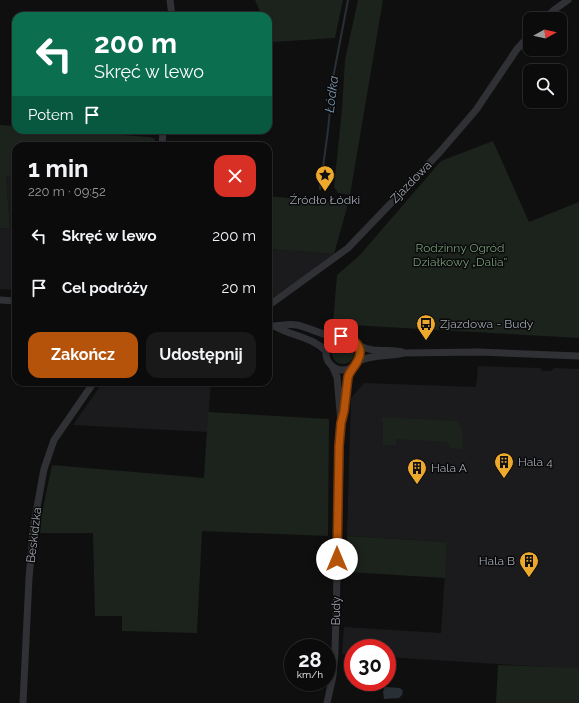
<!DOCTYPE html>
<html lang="pl">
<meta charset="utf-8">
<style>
body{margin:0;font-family:Raleway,sans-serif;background:#19191a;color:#f1f3f6;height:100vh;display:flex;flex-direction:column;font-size:15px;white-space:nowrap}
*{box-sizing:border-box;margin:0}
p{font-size:13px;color:#9a9b9d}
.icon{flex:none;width:22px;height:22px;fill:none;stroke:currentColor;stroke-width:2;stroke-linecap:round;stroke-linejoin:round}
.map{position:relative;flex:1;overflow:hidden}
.panel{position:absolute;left:12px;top:142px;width:260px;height:244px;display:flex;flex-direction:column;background:#0b0b0c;border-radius:12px;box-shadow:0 1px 3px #0004,0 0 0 1px #2b2b2d}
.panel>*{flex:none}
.guide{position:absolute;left:12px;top:12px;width:260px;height:122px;border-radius:12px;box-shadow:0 1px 3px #0004,0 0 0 1px #2b2b2d;background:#0b6e4f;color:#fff;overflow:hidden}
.needle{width:26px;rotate:82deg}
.buttons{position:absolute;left:523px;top:12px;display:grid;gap:8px}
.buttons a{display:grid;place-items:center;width:44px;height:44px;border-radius:8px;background:#0b0b0c;box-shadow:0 1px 3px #0004,0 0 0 1px #2b2b2d;font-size:20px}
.speed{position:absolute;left:284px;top:639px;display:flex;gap:8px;font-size:20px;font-weight:700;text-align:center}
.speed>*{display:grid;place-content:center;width:52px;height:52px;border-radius:50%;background:#0b0b0c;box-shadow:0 1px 3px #0004,0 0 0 1px #2b2b2d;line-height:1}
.speed small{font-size:10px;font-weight:400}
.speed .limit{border:6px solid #d22;background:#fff;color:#111}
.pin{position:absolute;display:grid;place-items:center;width:34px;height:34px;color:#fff;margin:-17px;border-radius:8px;box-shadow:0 2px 6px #0006}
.me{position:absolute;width:44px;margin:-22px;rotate:0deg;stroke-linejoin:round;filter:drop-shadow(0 0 3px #0008)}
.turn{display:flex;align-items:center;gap:14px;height:84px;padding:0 16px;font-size:18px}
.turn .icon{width:52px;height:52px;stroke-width:2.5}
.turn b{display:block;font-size:28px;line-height:34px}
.then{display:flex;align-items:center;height:38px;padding:0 16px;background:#0003;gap:8px;font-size:15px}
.round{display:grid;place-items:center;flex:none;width:42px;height:42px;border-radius:12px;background:#19191a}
.headline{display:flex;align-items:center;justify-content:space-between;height:68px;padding:0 16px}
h1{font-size:24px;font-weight:700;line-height:30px}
.button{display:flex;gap:8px;margin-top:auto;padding:8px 16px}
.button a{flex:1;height:46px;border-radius:12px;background:#b45309;color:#fff;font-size:16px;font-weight:700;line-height:46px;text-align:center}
.button a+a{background:#19191a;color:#f1f3f6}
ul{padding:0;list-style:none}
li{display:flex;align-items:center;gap:12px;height:52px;padding:0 16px}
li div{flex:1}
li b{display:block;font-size:15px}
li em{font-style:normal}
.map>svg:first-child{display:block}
</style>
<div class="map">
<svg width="579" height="703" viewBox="0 0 579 703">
<rect width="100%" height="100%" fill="#0f0f10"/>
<path fill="#1b1b1d" d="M 6,176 L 16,177 L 16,290 L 0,289 L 0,228 L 10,229 Z
M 268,249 L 334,254 L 268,302 Z
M 478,366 L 540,368 L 542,371 L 551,371 L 554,368 L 579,369 L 579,669 L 387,657 L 387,648 L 353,648 L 353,655 L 342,654 L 344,627 L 441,633 L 447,542 L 347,536 L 351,398 L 364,383 L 476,387 Z
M 103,382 L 211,382 L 207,432 L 73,425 Z"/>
<path fill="#1c231c" d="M 255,0 L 343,0 L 335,38 L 273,42 L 268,31 L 268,16 L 262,16 Z
M 358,0 L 383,0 L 350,195 L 338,193 L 334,187 L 342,109 L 345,60 Z
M 0,125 L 16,126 L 16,130 L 59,130 L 149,137 L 155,139 L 154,146 L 16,146 L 16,177 L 6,176 L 10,229 L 0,228 Z
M 493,141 L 529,222 L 579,202 L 579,338 L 333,324 L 337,275 L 359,256 L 441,161 Z
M 268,196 L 348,204 L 334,254 L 268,249 Z
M332 353a11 11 0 1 1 22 0a11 11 0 1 1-22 0Z
M 208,412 L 329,419 L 328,536 L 202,531 L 197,633 L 122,631 L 122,616 L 95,616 L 93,533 L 40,533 L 41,518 L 52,465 L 204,478 Z
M 384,417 L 455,421 C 465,426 462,436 462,446 L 464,447 L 462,449 L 450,448 L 448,442 L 396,439 L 396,445 L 383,445 L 383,422 L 381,420 Z
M 347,536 L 447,542 L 445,578 L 348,572 Z
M 498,665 L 579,668 L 579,703 L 496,703 Z"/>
<path fill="#282f35" d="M 385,687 L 400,688 L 403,691 L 402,695 L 399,698 L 384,699 L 383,691 Z"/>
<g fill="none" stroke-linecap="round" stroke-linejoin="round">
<path stroke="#282f35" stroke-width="2" d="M 320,189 L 328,130 L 333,78 L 348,0"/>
<path stroke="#303135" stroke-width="7" d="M 170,0 L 172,16
M 545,19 L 554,10 L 568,0
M 162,146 L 163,130
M 0,300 L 16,301
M 268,306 L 348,248 L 439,153 L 476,110 L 517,49 L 530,35
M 268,326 C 278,327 287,323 297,325 C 311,328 323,336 337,337
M 276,327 C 292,336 312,337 326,351
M326 353a17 17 0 1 1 34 0a17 17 0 1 1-34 0Z
M 357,344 C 369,353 388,349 402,352
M 357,362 C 371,354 389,357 404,353 L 478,352 L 579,356
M 341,421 C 346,405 342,380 352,368
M 23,703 L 29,578 L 34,524 L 44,469 L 54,440 L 94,382
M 327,703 L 333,676 L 335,652 L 341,423 L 337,377 L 333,368"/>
</g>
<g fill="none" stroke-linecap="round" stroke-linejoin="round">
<g stroke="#753606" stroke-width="10">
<path id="route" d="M 337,559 L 339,446 L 341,423 L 344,411 L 348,377 C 350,370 355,367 358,360 C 364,348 354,336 341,336"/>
</g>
<use href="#route" stroke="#b45309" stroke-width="7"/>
</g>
<defs>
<g id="sight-pin" transform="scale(1)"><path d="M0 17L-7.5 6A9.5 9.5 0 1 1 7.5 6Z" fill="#eda92b" stroke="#0a0a0b"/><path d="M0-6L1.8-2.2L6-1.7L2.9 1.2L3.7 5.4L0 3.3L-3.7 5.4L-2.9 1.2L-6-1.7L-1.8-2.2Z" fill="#111"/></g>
<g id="bus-pin" transform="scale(1)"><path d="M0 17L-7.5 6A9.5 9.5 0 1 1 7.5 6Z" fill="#eda92b" stroke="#0a0a0b"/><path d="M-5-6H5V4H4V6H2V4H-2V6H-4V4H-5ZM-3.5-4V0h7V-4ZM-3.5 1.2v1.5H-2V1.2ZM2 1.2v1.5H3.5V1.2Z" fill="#111"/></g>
<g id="building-pin" transform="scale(1)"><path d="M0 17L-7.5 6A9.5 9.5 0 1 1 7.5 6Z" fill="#eda92b" stroke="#0a0a0b"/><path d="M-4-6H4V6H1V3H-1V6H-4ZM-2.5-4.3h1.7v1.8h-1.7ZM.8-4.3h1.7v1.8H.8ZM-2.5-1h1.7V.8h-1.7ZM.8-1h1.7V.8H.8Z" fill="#111"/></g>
</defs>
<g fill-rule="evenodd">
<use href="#sight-pin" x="325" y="175"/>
<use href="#bus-pin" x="426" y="324"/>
<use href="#building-pin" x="504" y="462"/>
<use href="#building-pin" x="417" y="468"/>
<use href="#building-pin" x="529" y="561"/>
</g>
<g text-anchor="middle" stroke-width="3" stroke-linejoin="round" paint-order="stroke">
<g font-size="12" fill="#a0a6b1" stroke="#0a0a0b">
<text transform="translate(411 182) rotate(-46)" y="4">Zjazdowa</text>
<text transform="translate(34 535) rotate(-83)" y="4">Beskidzka</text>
<text transform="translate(336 611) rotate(-89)" y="4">Budy</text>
</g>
<g font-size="12" fill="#a0a6b1" stroke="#0a0a0b" text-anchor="start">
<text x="325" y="204" text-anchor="middle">Źródło Łódki</text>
<text x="440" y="328">Zjazdowa - Budy</text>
<text x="518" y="466">Hala 4</text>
<text x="431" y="472">Hala A</text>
<text x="515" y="565" text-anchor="end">Hala B</text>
</g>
<g font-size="12" fill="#779c79" stroke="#0a0a0b">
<text x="460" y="252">Rodzinny Ogród<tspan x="460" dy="14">Działkowy „Dalia”</tspan></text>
</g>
<g font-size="13" font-style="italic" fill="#7794ac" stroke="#0a0a0b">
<text transform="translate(331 94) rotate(-83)" y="5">Łódka</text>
</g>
</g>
</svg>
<div class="buttons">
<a><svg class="needle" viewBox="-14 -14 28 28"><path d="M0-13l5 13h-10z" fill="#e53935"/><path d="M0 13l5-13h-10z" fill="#9a9b9d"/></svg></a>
<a><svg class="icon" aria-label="search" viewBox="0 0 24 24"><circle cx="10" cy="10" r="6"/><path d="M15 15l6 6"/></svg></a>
</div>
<div class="speed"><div>28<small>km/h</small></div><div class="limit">30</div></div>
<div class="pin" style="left:341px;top:336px;background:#d93025"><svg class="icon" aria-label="arrive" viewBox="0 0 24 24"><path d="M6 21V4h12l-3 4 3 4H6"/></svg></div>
<svg class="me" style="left:337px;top:559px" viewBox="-20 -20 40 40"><circle r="19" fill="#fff"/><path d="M0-13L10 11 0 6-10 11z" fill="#b45309"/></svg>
<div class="guide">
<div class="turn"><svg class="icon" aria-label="left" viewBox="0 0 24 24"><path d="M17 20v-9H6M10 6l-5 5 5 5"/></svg><div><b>200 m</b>Skręć w lewo</div></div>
<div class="then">Potem<svg class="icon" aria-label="arrive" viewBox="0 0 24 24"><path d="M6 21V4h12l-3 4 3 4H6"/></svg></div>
</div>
<section class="panel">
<div class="headline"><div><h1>1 min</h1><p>220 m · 09:52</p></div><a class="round" style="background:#d93025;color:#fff"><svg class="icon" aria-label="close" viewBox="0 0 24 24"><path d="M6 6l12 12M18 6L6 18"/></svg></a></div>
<ul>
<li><svg class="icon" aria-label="left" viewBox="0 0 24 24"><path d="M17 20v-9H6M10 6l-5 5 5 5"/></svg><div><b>Skręć w lewo</b></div><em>200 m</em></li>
<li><svg class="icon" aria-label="arrive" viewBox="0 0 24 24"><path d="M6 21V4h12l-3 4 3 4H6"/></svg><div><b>Cel podróży</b></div><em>20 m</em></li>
</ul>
<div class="button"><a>Zakończ</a><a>Udostępnij</a></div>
</section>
</div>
